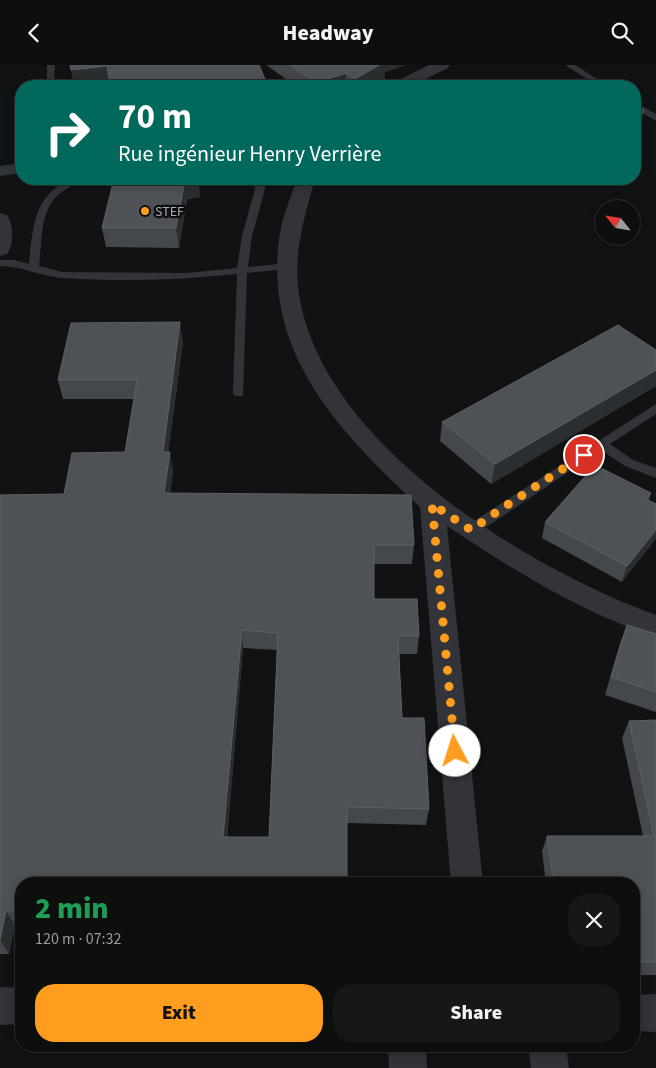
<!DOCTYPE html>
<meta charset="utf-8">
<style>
body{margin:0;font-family:"Source Sans 3",sans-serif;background:#161717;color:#f1f3f6;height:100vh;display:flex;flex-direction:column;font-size:19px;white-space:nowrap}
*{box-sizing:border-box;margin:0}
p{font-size:16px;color:#9a9c9e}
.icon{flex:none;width:28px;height:28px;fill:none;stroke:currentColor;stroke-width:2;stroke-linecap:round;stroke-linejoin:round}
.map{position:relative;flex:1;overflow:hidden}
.side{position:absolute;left:15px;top:812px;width:625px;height:175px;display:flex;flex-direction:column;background:#0d0e0e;border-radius:20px;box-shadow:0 2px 12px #0003,0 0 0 1px #2d2e2e}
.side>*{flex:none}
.banner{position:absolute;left:15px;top:15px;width:626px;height:105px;border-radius:20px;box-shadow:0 2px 12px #0003,0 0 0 1px #2d2e2e;background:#00695c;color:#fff;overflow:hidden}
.needle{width:32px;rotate:300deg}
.tools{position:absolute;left:595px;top:135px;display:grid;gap:10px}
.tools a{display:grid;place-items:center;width:45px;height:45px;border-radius:50%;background:#0d0e0e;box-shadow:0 2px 12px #0003,0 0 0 1px #2d2e2e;font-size:25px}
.pin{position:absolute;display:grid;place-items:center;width:42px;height:42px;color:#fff;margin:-21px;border:2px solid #fff;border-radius:50%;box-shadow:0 1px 5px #0007}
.me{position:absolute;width:55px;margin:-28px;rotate:355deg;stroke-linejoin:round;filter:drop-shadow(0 0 4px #0008)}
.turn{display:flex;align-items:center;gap:18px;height:105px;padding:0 20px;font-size:22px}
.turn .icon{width:65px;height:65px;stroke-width:2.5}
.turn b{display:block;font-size:35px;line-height:42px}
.round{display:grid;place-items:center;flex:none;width:52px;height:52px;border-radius:20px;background:#161717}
.overview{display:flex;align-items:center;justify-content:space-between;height:85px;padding:0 20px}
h1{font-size:30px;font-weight:800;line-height:38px;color:#1e9e55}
.action{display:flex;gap:10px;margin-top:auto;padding:10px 20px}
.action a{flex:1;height:58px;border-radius:20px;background:#ff9d1e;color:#111;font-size:20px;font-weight:800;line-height:58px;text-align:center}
.action a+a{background:#161717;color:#f1f3f6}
header{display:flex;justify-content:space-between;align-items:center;height:65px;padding:0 20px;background:#0d0e0e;font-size:22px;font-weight:800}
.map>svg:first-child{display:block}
</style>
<header><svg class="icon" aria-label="back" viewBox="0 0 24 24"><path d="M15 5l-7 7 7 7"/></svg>Headway<svg class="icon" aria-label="search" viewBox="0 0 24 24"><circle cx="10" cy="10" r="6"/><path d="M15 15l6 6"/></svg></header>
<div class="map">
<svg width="656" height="1003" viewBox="0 0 656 1003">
<rect width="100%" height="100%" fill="#111213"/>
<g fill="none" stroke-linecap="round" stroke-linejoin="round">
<path fill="#323439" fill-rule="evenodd" d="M 47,0 L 55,0 L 54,13 L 62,21 L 53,21 L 47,16 Z
M 565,0 L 575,0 L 608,21 L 598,21 Z
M 635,37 L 656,49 L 656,56 L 635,44 Z
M 69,114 L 81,114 C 73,121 63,124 55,133 C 40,150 42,179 39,201 L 62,207 L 187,208 L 237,203 L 242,171 L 255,124 L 254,114 L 264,114 L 265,124 L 252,171 L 248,202 L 287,198 L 292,201 L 287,204 L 247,208 L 243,331 L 235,331 L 233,328 L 237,209 C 180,215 121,217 64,213 C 42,212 22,201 0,201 L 0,195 L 14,195 L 29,199 C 33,162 33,133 69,114 Z
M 656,339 L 656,349 L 610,379 L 633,395 L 656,403 L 656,413 L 625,401 L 601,385 L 476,469 L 466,469 L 464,465 L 466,461 Z"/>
<path fill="#323439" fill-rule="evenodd" d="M 429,0 L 450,0 L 448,3 L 411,21 L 391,21 L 393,18 Z
M 21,98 L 21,108 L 0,111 L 0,101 Z
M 297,114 L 315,114 C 303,156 291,197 301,240 C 331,383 527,503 656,550 L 656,572 C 580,547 513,505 447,461 L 483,819 L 451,819 L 420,442 C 340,368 261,287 280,168 C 283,150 291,132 297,114 Z
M 0,148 L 7,150 C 14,161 14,179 7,189 L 0,191 Z"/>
<path fill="#323439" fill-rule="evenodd" d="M 0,922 L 21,923 L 21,959 L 0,960 Z
M 656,929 L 656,967 L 634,966 L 634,930 Z
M 388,981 L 426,981 L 427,1003 L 389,1003 Z
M 528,981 L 566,981 L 569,1003 L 531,1003 Z"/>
</g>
<path fill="#44474c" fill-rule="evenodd" d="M 266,0 L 405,0 L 385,7 L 385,14 L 372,21 L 296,21 Z
M 114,114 L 198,114 L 200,132 L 187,134 L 179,183 L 106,182 L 102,163 Z
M 183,277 L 168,387 L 173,406 L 170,428 L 414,480 L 412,499 L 374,499 L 374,534 L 419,571 L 417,589 L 399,589 L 402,653 L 429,744 L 426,760 L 347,758 L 21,819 L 21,860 L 15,860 L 9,889 L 0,889 L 0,430 L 64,429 L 125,387 L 134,334 L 63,334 L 58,315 ZM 243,583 L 277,585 L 269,772 L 227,772 Z
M 656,285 L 656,321 L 491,419 L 440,376 L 442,357 Z
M 651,428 L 649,435 L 656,439 L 622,517 L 542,473 L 545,457 Z
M 627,560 L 656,569 L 656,647 L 605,630 L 620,578 Z
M 656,655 L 656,910 L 634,910 L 634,819 L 546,819 L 542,786 L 547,771 L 643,771 L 622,673 L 629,656 Z"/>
<path fill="#2b2e30" d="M 378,0 L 405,0 L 385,7 L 385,14 L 372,21 L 355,21 L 355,14 Z
M 107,1 L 110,20 L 99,21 L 74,21 L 71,5 Z
M 346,8 L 346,21 L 317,21 L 316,18 Z
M 644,45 L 640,64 L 635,75 L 635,65 Z
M 191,114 L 198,114 L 200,132 L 187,134 L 179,183 L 176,163 L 185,115 Z
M 180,257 L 183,277 L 166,406 L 163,387 Z
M 656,305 L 656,321 L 491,419 L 495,399 Z
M 170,387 L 173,406 L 168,447 L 164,428 Z
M 656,465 L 656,474 L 622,517 L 627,501 Z
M 242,565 L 243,583 L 226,788 L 223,772 Z
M 6,846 L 15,860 L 9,889 L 0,875 Z"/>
<path fill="#4e5257" stroke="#5b6066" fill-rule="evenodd" d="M 70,0 L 259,0 L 268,21 L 110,21 L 107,1 L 71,5 Z
M 291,0 L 379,0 L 355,14 L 346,8 L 316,18 Z
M 491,16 L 518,21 L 487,21 Z
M 635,43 L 644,45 L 635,65 Z
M 114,114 L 191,114 L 185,115 L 176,163 L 102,163 Z
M 180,257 L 163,387 L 170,387 L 164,428 L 411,430 L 414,480 L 374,480 L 374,534 L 417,534 L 419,571 L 398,571 L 402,653 L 424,653 L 429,744 L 347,742 L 347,819 L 21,819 L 21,846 L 6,846 L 0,875 L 0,430 L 64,429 L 72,388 L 125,387 L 137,315 L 58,315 L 71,258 ZM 242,565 L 278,568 L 269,772 L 223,772 Z
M 618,260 L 656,285 L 656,305 L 495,399 L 442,357 Z
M 595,400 L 651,428 L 646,434 L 656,439 L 656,465 L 627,501 L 545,457 Z
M 627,560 L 656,569 L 656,627 L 611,612 Z
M 656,655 L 656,897 L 634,897 L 634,819 L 554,819 L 547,771 L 654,771 L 629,656 Z"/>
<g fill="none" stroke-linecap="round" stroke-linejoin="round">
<path stroke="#ff9d1e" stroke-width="9" stroke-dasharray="0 16.2" d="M 455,686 L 432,439 L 471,465 L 501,444 L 584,390"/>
</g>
<circle fill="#ff9d1e" stroke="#0d0d0e" stroke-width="2" cx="145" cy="146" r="5"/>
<g text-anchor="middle" stroke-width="4.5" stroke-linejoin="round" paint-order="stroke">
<g font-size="14" fill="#a1aab6" stroke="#0d0d0e" text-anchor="start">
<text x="155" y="151">STEF</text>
</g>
</g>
</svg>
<div class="tools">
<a><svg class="needle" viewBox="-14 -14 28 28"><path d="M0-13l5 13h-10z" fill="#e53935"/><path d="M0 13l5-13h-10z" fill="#9a9c9e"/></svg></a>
</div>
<div class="pin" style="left:584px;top:390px;background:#d93025"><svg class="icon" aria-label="arrive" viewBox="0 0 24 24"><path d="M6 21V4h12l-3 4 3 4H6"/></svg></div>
<svg class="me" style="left:455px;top:686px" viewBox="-20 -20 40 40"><circle r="19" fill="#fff"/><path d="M0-13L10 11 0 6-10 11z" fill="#ff9d1e"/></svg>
<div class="banner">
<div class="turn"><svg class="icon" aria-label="right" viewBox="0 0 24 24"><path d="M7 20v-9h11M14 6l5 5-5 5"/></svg><div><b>70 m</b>Rue ingénieur Henry Verrière</div></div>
</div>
<section class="side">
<div class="overview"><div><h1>2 min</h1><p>120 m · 07:32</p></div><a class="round"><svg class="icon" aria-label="close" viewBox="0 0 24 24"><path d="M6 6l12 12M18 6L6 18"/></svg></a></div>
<div class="action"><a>Exit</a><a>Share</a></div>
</section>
</div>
